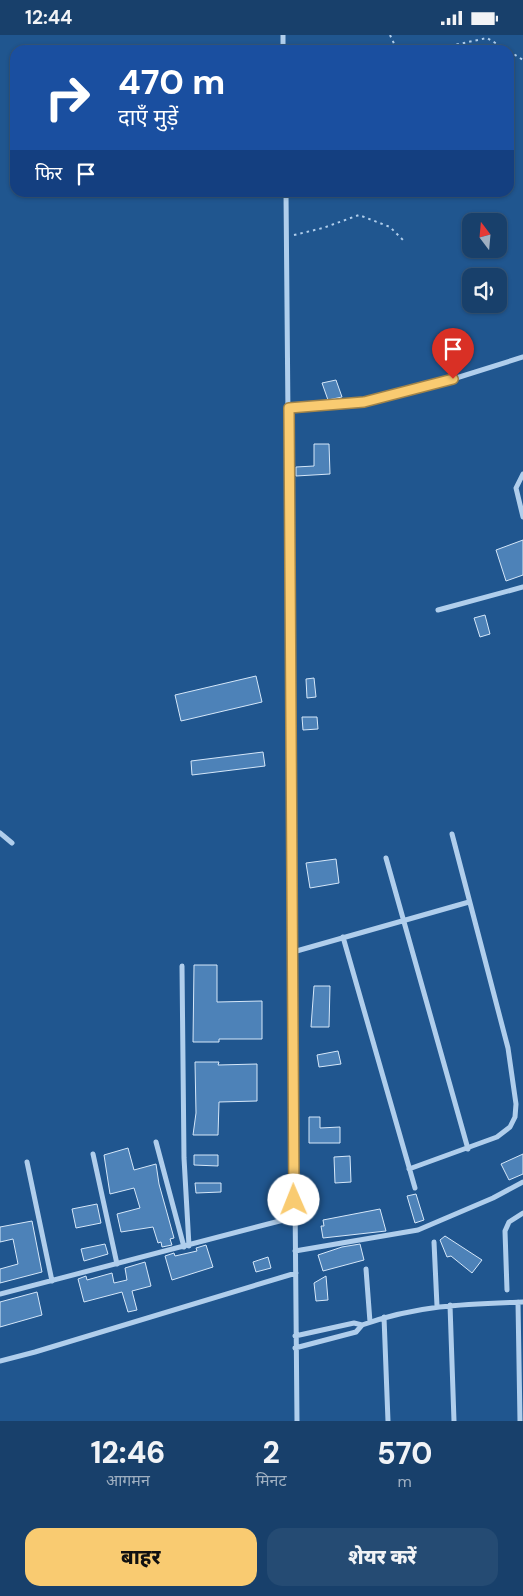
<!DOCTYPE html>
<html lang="hi">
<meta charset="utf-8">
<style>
body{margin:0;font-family:"DM Sans","Noto Sans Devanagari",sans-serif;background:#254b73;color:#f1f3f6;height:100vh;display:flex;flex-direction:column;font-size:19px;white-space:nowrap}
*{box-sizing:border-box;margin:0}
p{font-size:16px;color:#9fafc1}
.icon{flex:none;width:28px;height:28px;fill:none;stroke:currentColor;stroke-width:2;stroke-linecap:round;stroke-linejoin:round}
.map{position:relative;height:1386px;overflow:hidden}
.details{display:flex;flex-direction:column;background:#18406b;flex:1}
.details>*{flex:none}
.hud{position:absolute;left:10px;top:10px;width:504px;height:152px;border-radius:15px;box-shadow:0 1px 4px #0004,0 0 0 1px #36597e;background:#1a4fa0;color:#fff;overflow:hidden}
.needle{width:32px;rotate:344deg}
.tools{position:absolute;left:462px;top:178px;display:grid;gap:10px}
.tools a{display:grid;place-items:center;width:45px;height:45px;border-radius:10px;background:#18406b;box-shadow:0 1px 4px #0004,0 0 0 1px #36597e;font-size:25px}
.pin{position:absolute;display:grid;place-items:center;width:42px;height:42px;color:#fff;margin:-51px -21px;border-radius:50% 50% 50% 0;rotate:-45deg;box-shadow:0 0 5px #0007}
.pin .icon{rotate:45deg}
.me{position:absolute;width:55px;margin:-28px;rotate:359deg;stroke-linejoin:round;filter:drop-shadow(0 0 4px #0008)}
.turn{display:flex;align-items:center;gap:18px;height:105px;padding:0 25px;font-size:22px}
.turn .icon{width:65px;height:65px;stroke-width:2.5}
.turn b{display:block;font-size:35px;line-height:42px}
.then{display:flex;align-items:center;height:48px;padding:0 25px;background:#0003;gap:10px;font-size:19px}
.eta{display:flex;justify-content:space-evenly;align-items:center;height:85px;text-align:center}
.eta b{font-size:30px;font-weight:800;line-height:35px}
.button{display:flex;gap:10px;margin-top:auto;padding:10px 25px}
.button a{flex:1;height:58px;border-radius:15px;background:#f9cb71;color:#111;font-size:20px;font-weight:800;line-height:58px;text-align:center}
.button a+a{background:#254b73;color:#f1f3f6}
.status{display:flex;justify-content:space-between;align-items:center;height:35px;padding:0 25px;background:#18406b;direction:ltr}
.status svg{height:14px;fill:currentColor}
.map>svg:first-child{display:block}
</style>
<div class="status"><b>12:44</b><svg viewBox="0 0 49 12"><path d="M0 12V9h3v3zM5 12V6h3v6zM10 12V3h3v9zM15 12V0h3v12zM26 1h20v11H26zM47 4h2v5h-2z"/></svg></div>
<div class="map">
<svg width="523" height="1386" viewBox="0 0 523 1386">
<rect width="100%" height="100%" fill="#20568f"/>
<path fill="#4d82b8" stroke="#d5e7f9" d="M 336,345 L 342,362 L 328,365 L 322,348 Z
M 314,409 L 329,409 L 330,439 L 296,441 L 296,432 L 314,431 Z
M 523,505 L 523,540 L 506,546 L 496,515 Z
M 485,580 L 490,599 L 480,602 L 474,583 Z
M 256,641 L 262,667 L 181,686 L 175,660 Z
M 314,643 L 316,662 L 307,663 L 306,644 Z
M 302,682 L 317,682 L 318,694 L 303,695 Z
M 263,717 L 265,731 L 192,740 L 191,726 Z
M 336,824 L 339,848 L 310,853 L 306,828 Z
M 194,930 L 217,930 L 217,967 L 262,966 L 262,1004 L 219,1004 L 219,1007 L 193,1007 Z
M 314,951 L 330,951 L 329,992 L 311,992 Z
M 338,1016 L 341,1029 L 319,1032 L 317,1020 Z
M 195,1027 L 219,1027 L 218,1030 L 257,1029 L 257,1066 L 219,1067 L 218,1100 L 193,1100 L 196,1078 Z
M 309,1082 L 320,1082 L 320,1093 L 340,1092 L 340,1108 L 309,1108 Z
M 128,1113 L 134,1135 L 156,1129 L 159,1149 L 174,1203 L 170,1204 L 172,1210 L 162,1212 L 161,1207 L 158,1208 L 153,1192 L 121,1197 L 117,1179 L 140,1173 L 134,1153 L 110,1159 L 104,1120 Z
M 523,1119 L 523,1139 L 509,1145 L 501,1129 Z
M 194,1120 L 218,1120 L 218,1131 L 194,1130 Z
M 350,1121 L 351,1147 L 335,1148 L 334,1122 Z
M 195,1148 L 221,1148 L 221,1157 L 196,1158 Z
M 416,1159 L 424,1185 L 415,1188 L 407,1161 Z
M 97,1169 L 101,1188 L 76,1193 L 72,1174 Z
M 380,1174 L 386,1196 L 323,1203 L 321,1191 L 324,1191 L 323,1185 Z
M 32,1186 L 42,1237 L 0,1248 L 0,1234 L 18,1229 L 13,1204 L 0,1207 L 0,1192 Z
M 445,1201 L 482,1225 L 472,1238 L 451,1221 L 447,1222 L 440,1205 Z
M 105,1209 L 108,1219 L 84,1226 L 81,1214 Z
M 360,1209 L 364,1225 L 323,1236 L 318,1220 L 342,1212 Z
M 206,1210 L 213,1232 L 172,1245 L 165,1221 L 174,1218 L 175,1221 L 197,1216 L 196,1213 Z
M 268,1222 L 271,1233 L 256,1237 L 253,1227 Z
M 145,1227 L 151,1251 L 132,1256 L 137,1275 L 128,1277 L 122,1257 L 84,1267 L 78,1244 L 86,1241 L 87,1245 L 112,1238 L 114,1248 L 127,1245 L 125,1233 Z
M 326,1241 L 328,1265 L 316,1266 L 314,1248 Z
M 37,1257 L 42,1280 L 0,1292 L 0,1267 Z"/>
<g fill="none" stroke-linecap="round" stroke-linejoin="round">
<path stroke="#b0ceec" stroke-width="2" stroke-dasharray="2.5 4" stroke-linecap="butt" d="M 390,0 L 397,15
M 431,15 L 487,3 L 507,15
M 509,16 L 523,25
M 294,200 L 323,193 L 359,180 L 390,192 L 404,206"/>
<path stroke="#b0ceec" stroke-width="5" d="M 283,0 L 283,15
M 286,158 L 297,1386
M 289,373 L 364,367 L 453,344 L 523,322
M 523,439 L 516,453 L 523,482
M 438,575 L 523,552
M 0,798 L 12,808
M 386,823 L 468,1114
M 343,902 L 415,1153
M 293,917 L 469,867
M 182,931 L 184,1123 L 189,1211
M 156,1107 L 184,1212
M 93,1119 L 117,1229
M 27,1127 L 52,1246
M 409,1134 L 497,1102 L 510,1092 L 515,1082 L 516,1069 L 508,1013 L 452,799
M 434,1207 L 437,1271
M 295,1216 L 418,1195 L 493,1163 L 523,1147
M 366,1234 L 370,1287
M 507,1255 L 505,1196 L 509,1187 L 523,1178
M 0,1259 L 295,1182
M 518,1267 L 520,1386
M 450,1270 L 454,1386
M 384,1282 L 388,1386
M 362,1290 C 418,1270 465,1269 523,1267
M 295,1313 L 356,1297 L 362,1290 L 354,1288 L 295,1301
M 0,1326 L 35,1317 L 296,1238"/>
</g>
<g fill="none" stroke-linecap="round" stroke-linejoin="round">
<g stroke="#a28449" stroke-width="12">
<path id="route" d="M 294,1165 L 289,373 L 364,367 L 453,344"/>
</g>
<use href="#route" stroke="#f9cb71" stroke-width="9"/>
</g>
</svg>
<div class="tools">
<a><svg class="needle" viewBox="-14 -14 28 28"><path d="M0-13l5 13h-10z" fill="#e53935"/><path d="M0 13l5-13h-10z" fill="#9fafc1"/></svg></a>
<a><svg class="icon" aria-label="sound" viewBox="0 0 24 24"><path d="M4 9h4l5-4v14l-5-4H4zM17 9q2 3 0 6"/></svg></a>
</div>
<div class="pin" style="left:453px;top:344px;background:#d93025"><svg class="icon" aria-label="arrive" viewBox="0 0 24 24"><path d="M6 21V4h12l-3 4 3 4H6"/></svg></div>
<svg class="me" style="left:294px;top:1165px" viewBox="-20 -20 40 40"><circle r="19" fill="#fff"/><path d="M0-13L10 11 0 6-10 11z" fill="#f9cb71"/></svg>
<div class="hud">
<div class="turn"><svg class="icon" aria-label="right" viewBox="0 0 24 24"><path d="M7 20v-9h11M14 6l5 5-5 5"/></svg><div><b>470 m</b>दाएँ मुड़ें</div></div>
<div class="then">फिर<svg class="icon" aria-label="arrive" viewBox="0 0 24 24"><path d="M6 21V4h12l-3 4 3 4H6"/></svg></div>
</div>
</div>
<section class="details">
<div class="eta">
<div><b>12:46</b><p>आगमन</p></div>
<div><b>2</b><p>मिनट</p></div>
<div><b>570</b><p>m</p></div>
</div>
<div class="button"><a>बाहर</a><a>शेयर करें</a></div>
</section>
